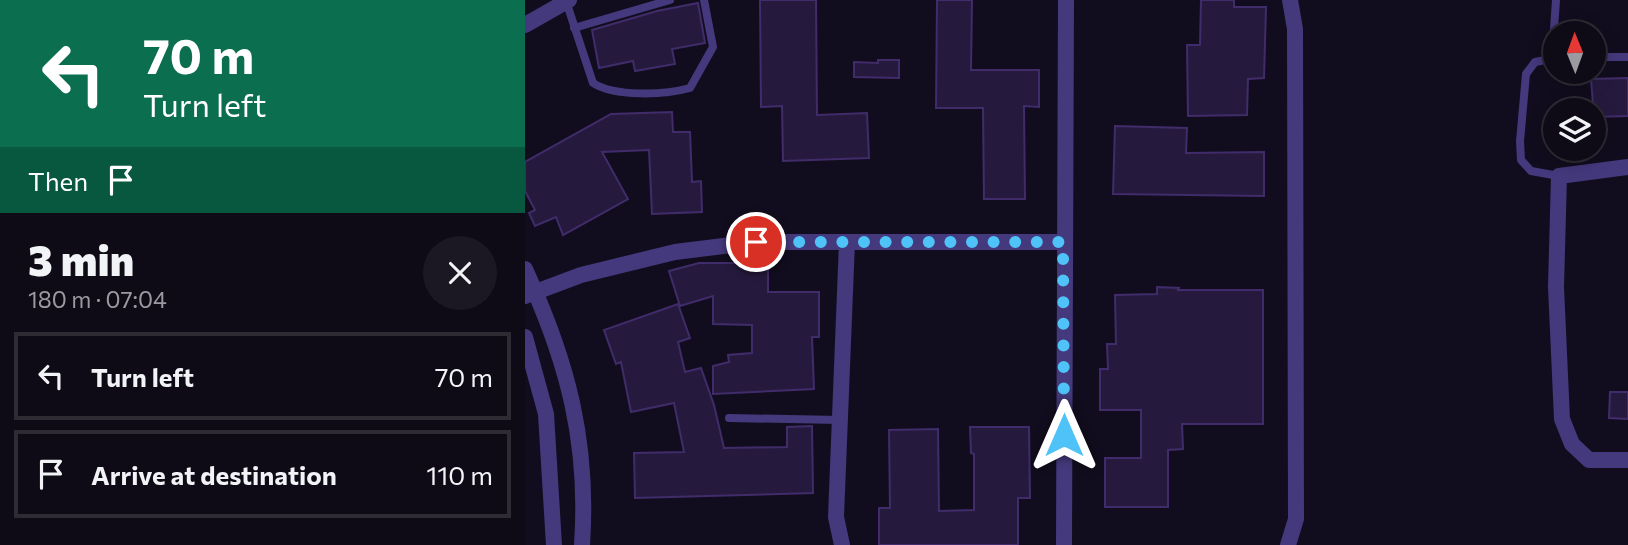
<!DOCTYPE html>
<meta charset="utf-8">
<style>
body{margin:0;font-family:Commissioner,sans-serif;background:#1c1823;color:#f1f3f6;height:100vh;display:flex;flex-direction:column;font-size:26px;white-space:nowrap}
*{box-sizing:border-box;margin:0}
p{font-size:23px;color:#9b9aa1}
.icon{flex:none;width:38px;height:38px;fill:none;stroke:currentColor;stroke-width:2;stroke-linecap:round;stroke-linejoin:round}
.map{position:relative;flex:1;overflow:hidden}
.panel{display:flex;flex-direction:column;background:#0e0a16;width:525px}
.panel>*{flex:none}
.banner{background:#0b6e4f;color:#fff;overflow:hidden}
.needle{width:46px;rotate:359deg}
.tools{position:absolute;left:1018px;top:21px;display:grid;gap:14px}
.tools a{display:grid;place-items:center;width:63px;height:63px;border-radius:50%;background:#0e0a16;box-shadow:0 4px 18px #0003,0 0 0 2px #2e2b35;font-size:35px}
.pin{position:absolute;display:grid;place-items:center;width:60px;height:60px;color:#fff;margin:-30px;border:4px solid #fff;border-radius:50%;box-shadow:0 2px 7px #0007}
.me{position:absolute;width:77px;margin:-38px;rotate:0deg;stroke-linejoin:round;filter:drop-shadow(0 0 5px #0008)}
.turn{display:flex;align-items:center;gap:24px;height:147px;padding:0 28px;font-size:32px}
.turn .icon{width:91px;height:91px;stroke-width:2.5}
.turn b{display:block;font-size:49px;line-height:60px}
.then{display:flex;align-items:center;height:66px;padding:0 28px;background:#0003;gap:14px;font-size:26px}
.round{display:grid;place-items:center;flex:none;width:74px;height:74px;border-radius:37px;background:#1c1823}
.overview{display:flex;align-items:center;justify-content:space-between;height:119px;padding:0 28px}
h1{font-size:42px;font-weight:800;line-height:52px}
ul{padding:0;list-style:none}
li{display:flex;align-items:center;gap:21px;height:88px;margin:0 14px 10px;padding:0 14px;border:4px solid #2e2b35;border-radius:0px}
li div{flex:1}
li b{display:block;font-size:26px}
li em{font-style:normal}
main{display:flex;flex:1;min-height:0}
.map>svg:first-child{display:block}
</style>
<main>
<section class="panel">
<div class="banner">
<div class="turn"><svg class="icon" aria-label="left" viewBox="0 0 24 24"><path d="M17 20v-9H6M10 6l-5 5 5 5"/></svg><div><b>70 m</b>Turn left</div></div>
<div class="then">Then<svg class="icon" aria-label="arrive" viewBox="0 0 24 24"><path d="M6 21V4h12l-3 4 3 4H6"/></svg></div>
</div>
<div class="overview"><div><h1>3 min</h1><p>180 m · 07:04</p></div><a class="round"><svg class="icon" aria-label="close" viewBox="0 0 24 24"><path d="M6 6l12 12M18 6L6 18"/></svg></a></div>
<ul>
<li><svg class="icon" aria-label="left" viewBox="0 0 24 24"><path d="M17 20v-9H6M10 6l-5 5 5 5"/></svg><div><b>Turn left</b></div><em>70 m</em></li>
<li><svg class="icon" aria-label="arrive" viewBox="0 0 24 24"><path d="M6 21V4h12l-3 4 3 4H6"/></svg><div><b>Arrive at destination</b></div><em>110 m</em></li>
</ul>
</section>
<div class="map">
<svg width="1103" height="545" viewBox="0 0 1103 545">
<rect width="100%" height="100%" fill="#120d1e"/>
<path fill="#251a3e" stroke="#402c6a" stroke-width="2" d="M 235,0 L 291,0 L 292,115 L 342,113 L 344,158 L 258,161 L 257,106 L 236,107 Z
M 412,0 L 447,0 L 446,70 L 514,70 L 514,107 L 499,106 L 500,199 L 459,199 L 458,108 L 411,108 Z
M 676,0 L 709,0 L 709,7 L 741,7 L 739,78 L 723,79 L 722,115 L 663,116 L 662,45 L 675,45 Z
M 173,3 L 180,43 L 147,49 L 150,64 L 110,71 L 108,61 L 74,68 L 67,30 L 132,11 Z
M 353,60 L 374,60 L 374,78 L 329,77 L 329,62 L 353,63 Z
M 1103,78 L 1103,116 L 1069,117 L 1066,79 Z
M 147,112 L 148,132 L 165,132 L 167,182 L 176,181 L 177,212 L 127,214 L 124,150 L 77,152 L 103,199 L 38,235 L 31,217 L 10,226 L 4,213 L 10,210 L 0,191 L 0,162 L 86,114 Z
M 590,126 L 662,128 L 661,153 L 739,152 L 739,196 L 588,194 Z
M 174,263 L 243,263 L 243,292 L 294,292 L 294,337 L 287,337 L 289,389 L 188,394 L 188,366 L 204,362 L 203,355 L 227,353 L 227,325 L 188,324 L 188,296 L 155,306 L 144,271 Z
M 632,287 L 654,288 L 653,290 L 738,290 L 738,424 L 657,424 L 658,449 L 643,450 L 643,507 L 580,507 L 580,458 L 616,458 L 616,410 L 575,410 L 575,369 L 583,369 L 582,344 L 591,344 L 590,295 L 632,294 Z
M 153,304 L 165,338 L 153,342 L 160,372 L 176,368 L 189,405 L 199,448 L 262,447 L 262,427 L 287,426 L 288,493 L 110,498 L 109,453 L 159,452 L 149,403 L 106,412 L 96,362 L 91,364 L 79,330 Z
M 1085,392 L 1103,392 L 1103,419 L 1084,418 Z
M 445,427 L 504,427 L 505,498 L 493,498 L 493,545 L 354,545 L 354,508 L 365,508 L 364,430 L 413,429 L 414,511 L 449,510 L 449,454 L 446,453 Z"/>
<g fill="none" stroke-linecap="round" stroke-linejoin="round">
<path stroke="#44397c" stroke-width="8" d="M 41,1 L 68,83 C 90,97 139,95 165,88 L 188,47 L 179,0
M 49,28 L 145,0
M 1069,57 L 1103,57
M 1027,58 L 1031,0
M 1031,58 L 1010,62 L 1001,74 L 995,141 L 996,160 L 1006,171 L 1034,176
M 204,418 L 315,420"/>
<path stroke="#44397c" stroke-width="16" d="M 0,25 L 44,0
M 1103,167 L 1034,176 L 1031,287 L 1037,419 L 1047,444 L 1064,460 L 1103,460
M 0,269 C 43,362 64,443 57,545
M 0,296 L 56,275 L 150,252 L 231,242 L 538,242
M 0,337 L 21,414 L 29,545
M 317,545 L 311,517 L 322,242
M 539,545 L 541,0
M 763,545 L 771,519 L 770,29 L 765,0"/>
</g>
<g fill="none" stroke-linecap="round" stroke-linejoin="round">
<path stroke="#4fc3f7" stroke-width="12" stroke-dasharray="0 21.6" d="M 231,242 L 538,242 L 539,435"/>
</g>
</svg>
<div class="tools">
<a><svg class="needle" viewBox="-14 -14 28 28"><path d="M0-13l5 13h-10z" fill="#e53935"/><path d="M0 13l5-13h-10z" fill="#9b9aa1"/></svg></a>
<a><svg class="icon" aria-label="layers" viewBox="0 0 24 24"><path d="M12 4l9 5-9 5-9-5zM3 14l9 5 9-5"/></svg></a>
</div>
<div class="pin" style="left:231px;top:242px;background:#d93025"><svg class="icon" aria-label="arrive" viewBox="0 0 24 24"><path d="M6 21V4h12l-3 4 3 4H6"/></svg></div>
<svg class="me" style="left:539px;top:435px" viewBox="-20 -20 40 40"><path d="M0-17L14 15 0 8-14 15z" fill="#4fc3f7" stroke="#fff" stroke-width="4"/></svg>
</div>
</main>
